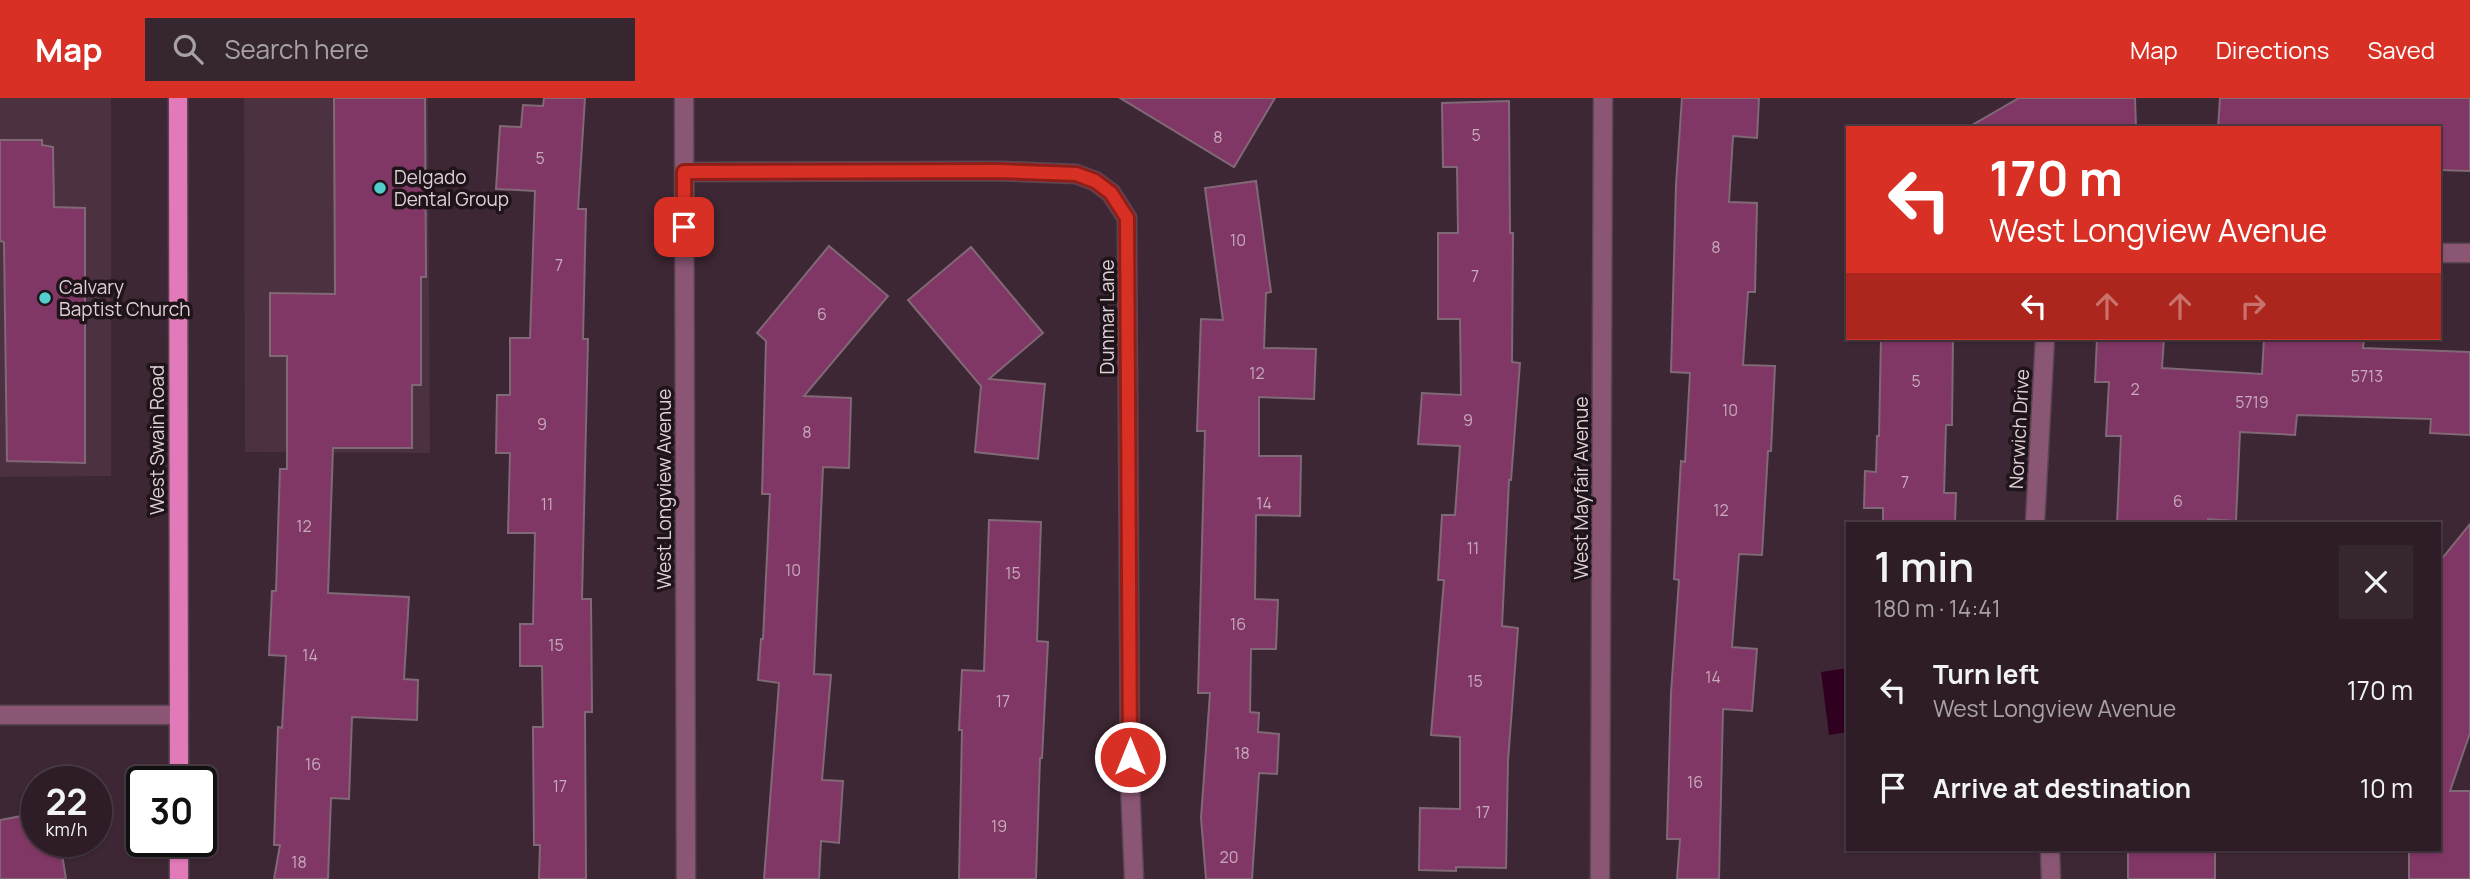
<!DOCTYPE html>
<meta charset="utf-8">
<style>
body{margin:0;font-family:Manrope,sans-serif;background:#36262f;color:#f1f3f6;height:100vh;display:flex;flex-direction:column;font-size:26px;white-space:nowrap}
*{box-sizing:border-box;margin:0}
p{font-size:23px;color:#a7a2a7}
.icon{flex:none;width:38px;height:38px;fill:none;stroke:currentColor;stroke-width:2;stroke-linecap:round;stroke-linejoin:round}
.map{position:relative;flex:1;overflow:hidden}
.sheet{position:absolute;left:1846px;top:424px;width:595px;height:329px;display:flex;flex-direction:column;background:#2e1d27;border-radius:0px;box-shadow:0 2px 5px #0004,0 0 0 2px #493b44}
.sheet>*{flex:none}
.guide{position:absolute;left:1846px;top:28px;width:595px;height:214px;border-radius:0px;box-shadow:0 2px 5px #0004,0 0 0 2px #493b44;background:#d93025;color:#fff;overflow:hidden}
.speed{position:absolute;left:21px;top:668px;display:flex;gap:14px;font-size:35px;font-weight:700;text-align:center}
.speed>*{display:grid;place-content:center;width:91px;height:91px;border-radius:50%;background:#2e1d27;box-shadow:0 2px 5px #0004,0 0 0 2px #493b44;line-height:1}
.speed small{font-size:18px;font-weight:400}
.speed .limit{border:4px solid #111;border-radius:10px;background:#fff;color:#111}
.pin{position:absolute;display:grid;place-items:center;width:60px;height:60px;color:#fff;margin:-30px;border-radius:14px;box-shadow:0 4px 10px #0006}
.me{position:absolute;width:77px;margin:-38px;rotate:0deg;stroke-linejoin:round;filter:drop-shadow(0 0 5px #0008)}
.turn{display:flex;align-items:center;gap:24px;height:147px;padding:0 28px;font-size:32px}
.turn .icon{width:91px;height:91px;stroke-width:2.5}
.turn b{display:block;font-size:49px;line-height:60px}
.lanes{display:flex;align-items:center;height:66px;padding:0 28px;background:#0003;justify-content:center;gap:35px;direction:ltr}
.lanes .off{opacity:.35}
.round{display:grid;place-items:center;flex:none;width:74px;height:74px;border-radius:0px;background:#36262f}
.summary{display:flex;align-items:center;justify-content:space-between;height:119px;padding:0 28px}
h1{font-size:42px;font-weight:600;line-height:52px}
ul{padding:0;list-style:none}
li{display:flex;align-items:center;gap:21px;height:98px;padding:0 28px}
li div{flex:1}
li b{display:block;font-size:26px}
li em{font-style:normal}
header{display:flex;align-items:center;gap:42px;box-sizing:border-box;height:98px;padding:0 35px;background:#d93025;color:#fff}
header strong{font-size:33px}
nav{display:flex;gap:38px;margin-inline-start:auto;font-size:24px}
.search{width:490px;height:63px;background:#36262f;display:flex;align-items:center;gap:18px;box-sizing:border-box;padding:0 24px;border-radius:0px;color:#a7a2a7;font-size:26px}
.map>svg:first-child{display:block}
</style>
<header>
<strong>Map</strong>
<div class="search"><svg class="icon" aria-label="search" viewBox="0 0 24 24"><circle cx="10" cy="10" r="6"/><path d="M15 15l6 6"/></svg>Search here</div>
<nav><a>Map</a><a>Directions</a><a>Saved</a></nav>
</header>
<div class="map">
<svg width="2470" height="781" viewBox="0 0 2470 781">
<rect width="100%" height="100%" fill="#3d2734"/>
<path fill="#4c3141" d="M 0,0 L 111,0 L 111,378 L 0,379 Z
M 244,0 L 428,0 L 430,355 L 245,354 Z"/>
<path fill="#300021" d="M 1848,570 L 1848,634 L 1829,637 L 1821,574 Z"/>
<path fill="#803765" stroke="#816876" stroke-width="2" d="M 334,0 L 425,0 L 426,179 L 421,179 L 421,287 L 412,287 L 412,350 L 333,350 L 328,495 L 409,499 L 404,581 L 418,582 L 417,622 L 352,619 L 349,701 L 331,700 L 328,781 L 274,781 L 280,747 L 274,747 L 278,629 L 282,630 L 286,558 L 269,557 L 272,493 L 276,493 L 280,371 L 287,371 L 287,258 L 270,258 L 270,195 L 335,196 Z
M 544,0 L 585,0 L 578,111 L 586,111 L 583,241 L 588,241 L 582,501 L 591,501 L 592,614 L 585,614 L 586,781 L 539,781 L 540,747 L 534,747 L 533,629 L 543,629 L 542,568 L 520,568 L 520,526 L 533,526 L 535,435 L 508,435 L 510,355 L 496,355 L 497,297 L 510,297 L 510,240 L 530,240 L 535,93 L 496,91 L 500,28 L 521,29 L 523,7 L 543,8 Z
M 1120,0 L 1275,0 L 1234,69 Z
M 1682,0 L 1759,0 L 1757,40 L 1733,38 L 1729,104 L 1757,105 L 1755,194 L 1748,194 L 1743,267 L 1775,268 L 1771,353 L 1768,353 L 1762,457 L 1739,456 L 1732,549 L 1757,551 L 1752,613 L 1723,611 L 1719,781 L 1677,781 L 1680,741 L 1667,741 L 1671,595 L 1679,482 L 1674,481 L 1681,363 L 1685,364 L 1690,275 L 1671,274 L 1676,87 Z
M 2019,0 L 2135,0 L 2136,30 L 1967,30 Z
M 2220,0 L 2470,0 L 2470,73 L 2440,72 L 2440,30 L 2218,30 Z
M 1509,3 L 1510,135 L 1513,135 L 1512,264 L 1520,265 L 1511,382 L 1509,382 L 1502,528 L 1518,530 L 1508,663 L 1506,770 L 1456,769 L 1456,773 L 1419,772 L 1420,710 L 1460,711 L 1460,639 L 1431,637 L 1444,482 L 1438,482 L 1442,417 L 1455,417 L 1460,348 L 1418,346 L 1422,295 L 1461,297 L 1460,221 L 1438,221 L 1438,135 L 1458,135 L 1457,69 L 1443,69 L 1442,5 Z
M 0,42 L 42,42 L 42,47 L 53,49 L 54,109 L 85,110 L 85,365 L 7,363 L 4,144 L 0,143 Z
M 1256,83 L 1271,194 L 1266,195 L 1264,250 L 1316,251 L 1314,301 L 1259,299 L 1259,358 L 1301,358 L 1300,418 L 1256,417 L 1255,501 L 1278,502 L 1276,551 L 1251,551 L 1250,614 L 1259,615 L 1258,634 L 1279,636 L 1277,676 L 1259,675 L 1252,781 L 1206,781 L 1201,720 L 1210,595 L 1198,595 L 1205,333 L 1197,333 L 1201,221 L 1223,222 L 1205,90 Z
M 829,148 L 888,198 L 804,298 L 851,300 L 849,370 L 823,369 L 814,576 L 831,577 L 822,682 L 843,683 L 839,745 L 821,743 L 819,781 L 764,781 L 779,585 L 758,582 L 761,541 L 763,541 L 770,396 L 762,396 L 766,243 L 757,235 Z
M 971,149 L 1043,235 L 989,281 L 1045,286 L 1038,361 L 975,354 L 981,288 L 908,202 Z
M 1881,240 L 1953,240 L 1952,327 L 1946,327 L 1944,395 L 1956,395 L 1955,425 L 1883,425 L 1883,410 L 1864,410 L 1865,373 L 1876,374 L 1877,338 L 1879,338 Z
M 2097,240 L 2164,240 L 2162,270 L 2262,276 L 2264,240 L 2364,240 L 2363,250 L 2470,254 L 2470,337 L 2430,335 L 2431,321 L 2297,317 L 2295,337 L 2240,334 L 2236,423 L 2208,421 L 2208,425 L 2117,425 L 2121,338 L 2106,338 L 2109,284 L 2095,284 Z
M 989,422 L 1041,424 L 1037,543 L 1048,544 L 1042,660 L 1040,660 L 1036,781 L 959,781 L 962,632 L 959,632 L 962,572 L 984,573 Z
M 2470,426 L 2470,635 L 2450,693 L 2470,693 L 2470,781 L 2409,781 L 2409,751 L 2440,751 L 2440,463 Z
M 37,715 L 37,744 L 60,744 L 66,781 L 0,781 L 0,722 Z
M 2128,751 L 2215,751 L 2215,781 L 2128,781 Z"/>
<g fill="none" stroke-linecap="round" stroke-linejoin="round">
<g stroke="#5a4552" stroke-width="21">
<path id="minor" d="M 684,0 L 686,781
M 684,74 L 1000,73 L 1076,76 L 1095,83 L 1111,95 L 1127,120 L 1130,686 L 1134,781
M 2440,155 L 2470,155
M 2035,425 L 2045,240
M 0,617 L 179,617
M 2050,751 L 2051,781
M 1600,781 L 1603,0"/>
</g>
<g stroke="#5a4552" stroke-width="21">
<path id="major" d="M 178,0 L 179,684
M 179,744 L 179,781"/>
</g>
<use href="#minor" stroke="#8a5674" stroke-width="18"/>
<use href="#major" stroke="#e279b9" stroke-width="18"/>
</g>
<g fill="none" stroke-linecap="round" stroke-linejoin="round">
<g stroke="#8d1f18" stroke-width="18">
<path id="route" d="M 684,129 L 684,74 L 1000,73 L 1076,76 L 1095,83 L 1111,95 L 1127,120 L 1130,659"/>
</g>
<use href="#route" stroke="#d93025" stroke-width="12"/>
</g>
<g fill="#52cdcc" stroke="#1e1419" stroke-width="2.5">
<circle cx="380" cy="90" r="7"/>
<circle cx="45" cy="200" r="7"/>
</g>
<g text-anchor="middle" stroke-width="7" stroke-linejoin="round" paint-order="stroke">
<g font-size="16" fill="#c7aabb">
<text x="1476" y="43">5</text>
<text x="1218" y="45">8</text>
<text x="540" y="66">5</text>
<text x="1238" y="148">10</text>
<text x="1716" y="155">8</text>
<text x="559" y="173">7</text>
<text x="1475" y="184">7</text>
<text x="822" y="222">6</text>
<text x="1257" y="281">12</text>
<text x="2367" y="284">5713</text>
<text x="1916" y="289">5</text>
<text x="2135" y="297">2</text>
<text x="2252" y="310">5719</text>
<text x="1730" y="318">10</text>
<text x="1468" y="328">9</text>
<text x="542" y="332">9</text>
<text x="807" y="340">8</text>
<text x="1905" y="390">7</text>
<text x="2178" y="409">6</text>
<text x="1264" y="411">14</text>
<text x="547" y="412">11</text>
<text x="1721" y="418">12</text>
<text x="304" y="434">12</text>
<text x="1473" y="456">11</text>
<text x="793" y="478">10</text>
<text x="1013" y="481">15</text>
<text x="1238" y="532">16</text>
<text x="556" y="553">15</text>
<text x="310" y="563">14</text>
<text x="1713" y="585">14</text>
<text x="1475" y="589">15</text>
<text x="1003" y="609">17</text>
<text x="1242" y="661">18</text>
<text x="313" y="672">16</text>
<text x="1695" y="690">16</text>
<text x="560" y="694">17</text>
<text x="1483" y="720">17</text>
<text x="999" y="734">19</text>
<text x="1229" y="765">20</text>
<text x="299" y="770">18</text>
</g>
<g font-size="19" fill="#dfd0d8" stroke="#1e1419" text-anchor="start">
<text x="394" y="86">Delgado<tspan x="394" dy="22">Dental Group</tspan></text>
<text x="59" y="196">Calvary<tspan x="59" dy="22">Baptist Church</tspan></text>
</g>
<g font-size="19" fill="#dfd0d8" stroke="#1e1419">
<text transform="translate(1107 219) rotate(-90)" y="7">Dunmar Lane</text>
<text transform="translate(2019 331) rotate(-87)" y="7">Norwich Drive</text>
<text transform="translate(157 342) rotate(-90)" y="7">West Swain Road</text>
<text transform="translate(1581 390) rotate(-90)" y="7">West Mayfair Avenue</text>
<text transform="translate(664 391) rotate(-90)" y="7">West Longview Avenue</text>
</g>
</g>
</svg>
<div class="speed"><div>22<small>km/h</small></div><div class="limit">30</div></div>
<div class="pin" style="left:684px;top:129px;background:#d93025"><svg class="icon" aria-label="arrive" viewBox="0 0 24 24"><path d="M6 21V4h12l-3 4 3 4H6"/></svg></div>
<svg class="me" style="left:1130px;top:659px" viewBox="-20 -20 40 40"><circle r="17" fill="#d93025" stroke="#fff" stroke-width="3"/><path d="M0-11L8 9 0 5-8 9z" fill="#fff"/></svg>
<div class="guide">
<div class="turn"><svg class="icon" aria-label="left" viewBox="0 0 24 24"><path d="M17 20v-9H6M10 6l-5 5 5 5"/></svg><div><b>170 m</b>West Longview Avenue</div></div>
<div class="lanes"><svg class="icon" aria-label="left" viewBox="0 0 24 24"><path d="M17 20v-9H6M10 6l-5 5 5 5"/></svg><svg class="icon off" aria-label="ahead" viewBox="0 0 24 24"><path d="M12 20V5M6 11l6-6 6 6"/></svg><svg class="icon off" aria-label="ahead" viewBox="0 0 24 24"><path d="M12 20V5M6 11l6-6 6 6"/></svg><svg class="icon off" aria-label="right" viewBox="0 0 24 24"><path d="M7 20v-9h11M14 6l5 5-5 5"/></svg></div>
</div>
<section class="sheet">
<div class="summary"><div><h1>1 min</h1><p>180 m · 14:41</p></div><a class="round"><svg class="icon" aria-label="close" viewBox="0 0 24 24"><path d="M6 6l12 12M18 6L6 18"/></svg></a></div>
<ul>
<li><svg class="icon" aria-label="left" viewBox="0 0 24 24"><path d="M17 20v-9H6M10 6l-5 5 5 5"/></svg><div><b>Turn left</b><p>West Longview Avenue</p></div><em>170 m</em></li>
<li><svg class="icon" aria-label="arrive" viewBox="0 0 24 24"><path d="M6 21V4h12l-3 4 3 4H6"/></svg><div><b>Arrive at destination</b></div><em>10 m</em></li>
</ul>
</section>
</div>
